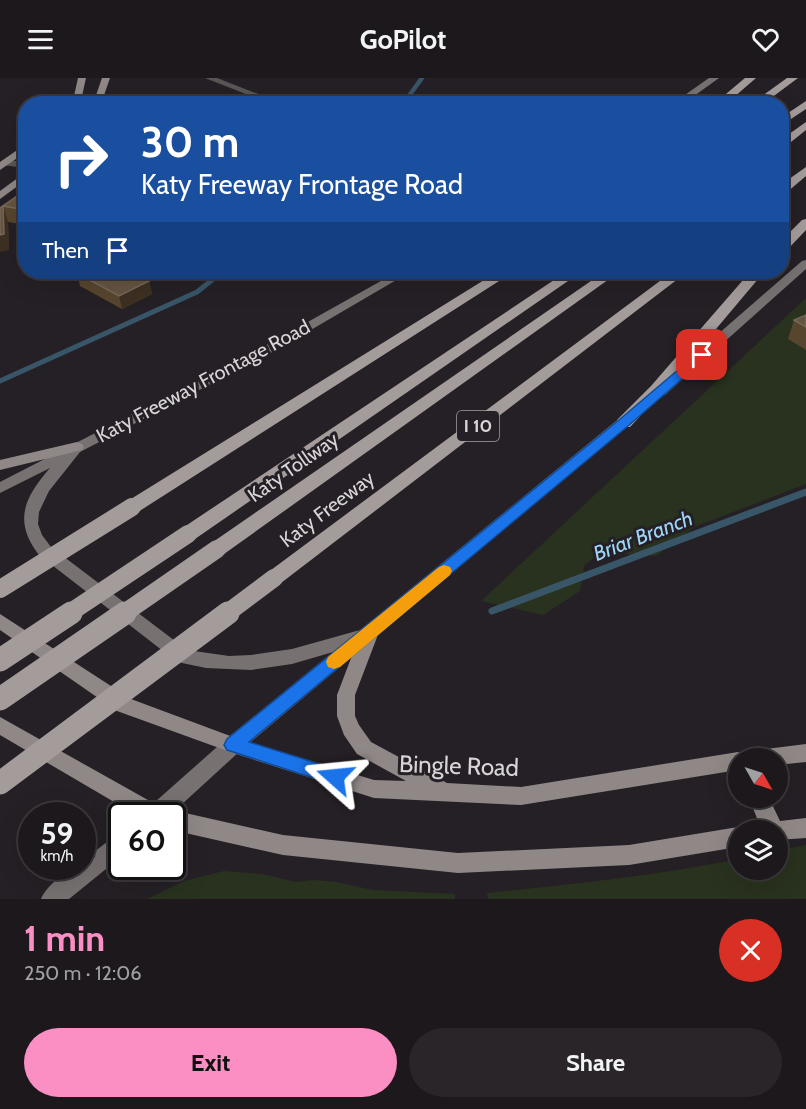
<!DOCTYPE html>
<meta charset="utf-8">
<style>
body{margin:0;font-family:Cabin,sans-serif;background:#292529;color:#f1f3f6;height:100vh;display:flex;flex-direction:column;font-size:22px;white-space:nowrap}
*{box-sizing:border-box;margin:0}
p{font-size:20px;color:#a0a0a3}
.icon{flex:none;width:33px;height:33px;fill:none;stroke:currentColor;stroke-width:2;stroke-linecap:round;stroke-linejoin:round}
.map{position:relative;height:821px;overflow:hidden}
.sheet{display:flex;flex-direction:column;background:#1c181c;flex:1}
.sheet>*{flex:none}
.guide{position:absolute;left:18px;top:18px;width:771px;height:183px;border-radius:24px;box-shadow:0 6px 24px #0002,0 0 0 2px #3a373b;background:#1a4fa0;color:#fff;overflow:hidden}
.needle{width:39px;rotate:129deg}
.controls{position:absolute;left:728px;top:670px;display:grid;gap:12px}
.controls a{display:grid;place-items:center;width:60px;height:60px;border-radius:50%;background:#1c181c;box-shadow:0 6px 24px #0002,0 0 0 2px #3a373b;font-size:30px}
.speed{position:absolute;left:18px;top:724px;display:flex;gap:12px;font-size:30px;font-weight:700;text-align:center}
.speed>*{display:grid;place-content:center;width:78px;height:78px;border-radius:50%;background:#1c181c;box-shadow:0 6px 24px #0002,0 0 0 2px #3a373b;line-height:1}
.speed small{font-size:15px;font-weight:400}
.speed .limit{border:3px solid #111;border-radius:9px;background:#fff;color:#111}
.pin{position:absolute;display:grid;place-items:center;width:51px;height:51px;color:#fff;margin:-26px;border-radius:12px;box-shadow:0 3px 9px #0006}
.me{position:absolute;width:66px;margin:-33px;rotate:288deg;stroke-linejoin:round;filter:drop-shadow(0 0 4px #0008)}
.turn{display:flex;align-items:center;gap:21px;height:126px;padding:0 24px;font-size:27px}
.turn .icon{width:78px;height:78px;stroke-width:2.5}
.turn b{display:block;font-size:42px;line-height:51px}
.then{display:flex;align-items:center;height:57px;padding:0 24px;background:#0003;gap:12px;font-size:22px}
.round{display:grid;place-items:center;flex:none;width:63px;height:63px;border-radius:32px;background:#292529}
.headline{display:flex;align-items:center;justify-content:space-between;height:102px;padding:0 24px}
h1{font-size:36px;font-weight:800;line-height:45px;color:#fb8fc3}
.cta{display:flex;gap:12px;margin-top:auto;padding:12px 24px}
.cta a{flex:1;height:69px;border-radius:36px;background:#fb8fc3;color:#111;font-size:24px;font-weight:800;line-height:69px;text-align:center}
.cta a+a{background:#292529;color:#f1f3f6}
header{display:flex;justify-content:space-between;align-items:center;height:78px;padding:0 24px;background:#1c181c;font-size:27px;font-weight:800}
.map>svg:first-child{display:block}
</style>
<header><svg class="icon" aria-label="menu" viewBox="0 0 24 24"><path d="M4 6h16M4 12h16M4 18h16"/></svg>GoPilot<svg class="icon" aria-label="heart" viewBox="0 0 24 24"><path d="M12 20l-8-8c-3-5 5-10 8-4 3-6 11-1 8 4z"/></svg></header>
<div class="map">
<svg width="806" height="821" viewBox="0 0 806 821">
<rect width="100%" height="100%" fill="#252025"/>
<path fill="#29321e" d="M 806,220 L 806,406 L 694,449 L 656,478 L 600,474 L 584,488 L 580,513 L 543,537 L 481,523 Z
M 806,767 L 806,821 L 488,821 L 487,815 C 571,806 655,798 738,781 L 738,792 L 777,792 L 777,773 Z
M 224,793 L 262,796 L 296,804 L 314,802 L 336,804 L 373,812 L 455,816 L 455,821 L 147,821 L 184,803 Z"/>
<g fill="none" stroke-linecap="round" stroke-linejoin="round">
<path stroke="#385668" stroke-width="4.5" d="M 403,26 L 422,0"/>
<path stroke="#385668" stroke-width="5" d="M 0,303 L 197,214 L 222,194"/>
<path stroke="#385668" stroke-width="7" d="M 492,533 L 806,414"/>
<path fill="#595555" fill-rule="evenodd" d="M 5,82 L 26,84 L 26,90 L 2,87 L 2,83 Z"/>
<path fill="#595555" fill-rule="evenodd" d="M 205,0 L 217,0 L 284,26 L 271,26 Z"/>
<path fill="#777271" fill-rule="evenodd" d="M 709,0 L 719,0 L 683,26 L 672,26 Z
M 806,182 L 806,191 L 665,317 L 655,317 L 653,314 L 655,311 L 802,183 Z
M 397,194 L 410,194 L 280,270 L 80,374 L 49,413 L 39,434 L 38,446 L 42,457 L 51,469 L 187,572 L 229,578 L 251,577 L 292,571 L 360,552 L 627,334 L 632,333 L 639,337 L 240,673 L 169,738 L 144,738 L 147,731 L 226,661 L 333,574 L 292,586 L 251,592 L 206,590 L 182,585 L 176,583 L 39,477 C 13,443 24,420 50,390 L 0,415 L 0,404 L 272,264 Z
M 122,755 L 122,778 L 69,821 L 41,821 C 46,808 69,789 82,789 L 82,783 L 115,758 Z"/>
<path fill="#8f8887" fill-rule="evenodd" d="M 78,0 L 86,0 L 82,18 L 78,26 L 69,26 L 74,18 Z
M 102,0 L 110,0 L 101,26 L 93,26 Z
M 26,66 L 26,74 L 0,92 L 0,84 Z
M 26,94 L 26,102 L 0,121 L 0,113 Z
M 77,364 L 82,366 L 84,369 L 82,372 L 0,392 L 0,382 Z
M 0,536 L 131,621 L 233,659 L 374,702 L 406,703 L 357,676 L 344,657 L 337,638 L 337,617 L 361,554 L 364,549 L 370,547 L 376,549 L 379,554 L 355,617 L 355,638 L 359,647 L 371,664 L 447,705 L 521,709 L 738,674 L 745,677 L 747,681 L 738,681 L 738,692 L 521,727 L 374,720 L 233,675 L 117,633 L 0,552 Z
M 0,639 L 164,731 L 166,735 L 172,732 L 283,757 L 458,775 L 629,767 L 738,749 L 746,753 L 738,753 L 738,769 L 629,787 L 458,795 L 283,777 L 172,752 L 172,738 L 138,738 L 0,657 Z
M 806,666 L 806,684 L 777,687 L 777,681 L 747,681 L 750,675 L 757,672 Z
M 749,720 L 769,720 L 780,743 L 806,740 L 806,760 L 777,762 L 777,753 L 762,753 Z"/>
<path fill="#a49c9b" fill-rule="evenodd" d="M 745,0 L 756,0 L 726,26 L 714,26 Z
M 787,0 L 798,0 L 763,26 L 751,26 Z
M 806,23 L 806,31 L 782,47 L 782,39 Z
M 806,44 L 806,52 L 786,68 L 782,69 L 782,61 Z
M 806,89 L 806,98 L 786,115 L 782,115 L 782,106 Z
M 806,141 L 806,152 L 787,172 L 782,173 L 782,162 L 802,142 Z
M 497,194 L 513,194 L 138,434 L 132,435 L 126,434 L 123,429 L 126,424 Z
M 566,194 L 581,194 L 195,461 L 188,463 L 181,461 L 179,456 L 181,451 Z
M 604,194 L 619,194 L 224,476 L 217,478 L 210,476 L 207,471 L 210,466 Z
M 672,194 L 687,194 L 281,505 L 274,507 L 267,505 L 264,500 L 267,495 Z
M 750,194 L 764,194 L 663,314 L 630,349 L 618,349 L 616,345 L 618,341 L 651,308 Z"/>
<path stroke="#a49c9b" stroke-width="18" d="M 0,511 L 132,429
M 68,536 L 188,456
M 123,536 L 217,471
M 226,536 L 274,500"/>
<path stroke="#a49c9b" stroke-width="23" d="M 0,582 L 71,535
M 0,621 L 125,535
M 0,705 L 228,535"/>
</g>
<path fill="#57452e" d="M 26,112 L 26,147 L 8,144 L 9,172 L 0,130 Z
M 77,195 L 149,203 L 152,216 L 122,231 L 80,208 Z
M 806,237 L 806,272 L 788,261 L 794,242 Z"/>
<path fill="#3d3023" d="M 3,128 L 8,144 L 9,172 L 0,174 L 0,157 Z
M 149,203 L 152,216 L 122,231 L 119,218 Z"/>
<path fill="#655440" stroke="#776858" stroke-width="1.5" d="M 26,112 L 26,132 L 3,128 L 4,156 L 0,157 L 0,130 Z
M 81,194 L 131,194 L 149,203 L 119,218 L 77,195 Z
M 806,237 L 806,249 L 794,242 Z"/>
<path fill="#1a73e8" stroke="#114b97" stroke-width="1.5" d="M 702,274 L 708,277 L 706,280 L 628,348 L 249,664 L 342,693 L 344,699 L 342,705 L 335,707 L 227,672 L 224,667 L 227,661 L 619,342 L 698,275 Z"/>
<path fill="#f59e0b" d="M 444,487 L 450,489 L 452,493 L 450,497 L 340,589 L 334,591 L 328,589 L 326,584 L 328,579 L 439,489 Z"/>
<g text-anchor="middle" stroke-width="6" stroke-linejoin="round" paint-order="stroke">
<rect fill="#252025" stroke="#a29fa3" stroke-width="1.5" x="457" y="333" width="42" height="30" rx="4.5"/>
<g font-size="18" font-weight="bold" fill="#d8d5d9">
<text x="478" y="354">I 10</text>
</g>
<g font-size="20" fill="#d8d5d9" stroke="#252025">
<text transform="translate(203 303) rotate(-28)" y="7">Katy Freeway Frontage Road</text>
<text transform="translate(293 389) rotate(-35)" y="7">Katy Tollway</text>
<text transform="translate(327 431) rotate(-37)" y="7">Katy Freeway</text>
</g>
<g font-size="21" font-style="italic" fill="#9dd6f9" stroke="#252025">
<text transform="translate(643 458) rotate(-21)" y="7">Briar Branch</text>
</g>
<g font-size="24" fill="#d8d5d9" stroke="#252025">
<text transform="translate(459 688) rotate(2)" y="8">Bingle Road</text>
</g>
</g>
</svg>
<div class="controls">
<a><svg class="needle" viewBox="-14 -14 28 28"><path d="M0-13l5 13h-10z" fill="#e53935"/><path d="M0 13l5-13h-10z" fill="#a0a0a3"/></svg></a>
<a><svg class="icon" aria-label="layers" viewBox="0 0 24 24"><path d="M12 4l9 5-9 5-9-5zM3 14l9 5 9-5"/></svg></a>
</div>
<div class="speed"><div>59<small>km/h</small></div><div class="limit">60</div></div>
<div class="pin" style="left:702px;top:277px;background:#d93025"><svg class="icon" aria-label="arrive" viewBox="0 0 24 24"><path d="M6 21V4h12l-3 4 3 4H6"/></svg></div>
<svg class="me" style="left:335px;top:699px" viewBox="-20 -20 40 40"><path d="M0-17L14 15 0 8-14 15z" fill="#1a73e8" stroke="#fff" stroke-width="4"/></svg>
<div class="guide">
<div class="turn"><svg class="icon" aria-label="right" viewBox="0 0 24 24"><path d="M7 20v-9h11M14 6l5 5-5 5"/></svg><div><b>30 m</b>Katy Freeway Frontage Road</div></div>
<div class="then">Then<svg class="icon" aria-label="arrive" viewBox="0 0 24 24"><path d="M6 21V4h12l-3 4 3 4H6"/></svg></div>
</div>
</div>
<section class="sheet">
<div class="headline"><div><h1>1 min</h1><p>250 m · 12:06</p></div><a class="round" style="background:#d93025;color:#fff"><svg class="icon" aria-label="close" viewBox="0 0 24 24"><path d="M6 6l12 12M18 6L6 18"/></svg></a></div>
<div class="cta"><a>Exit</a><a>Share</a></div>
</section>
